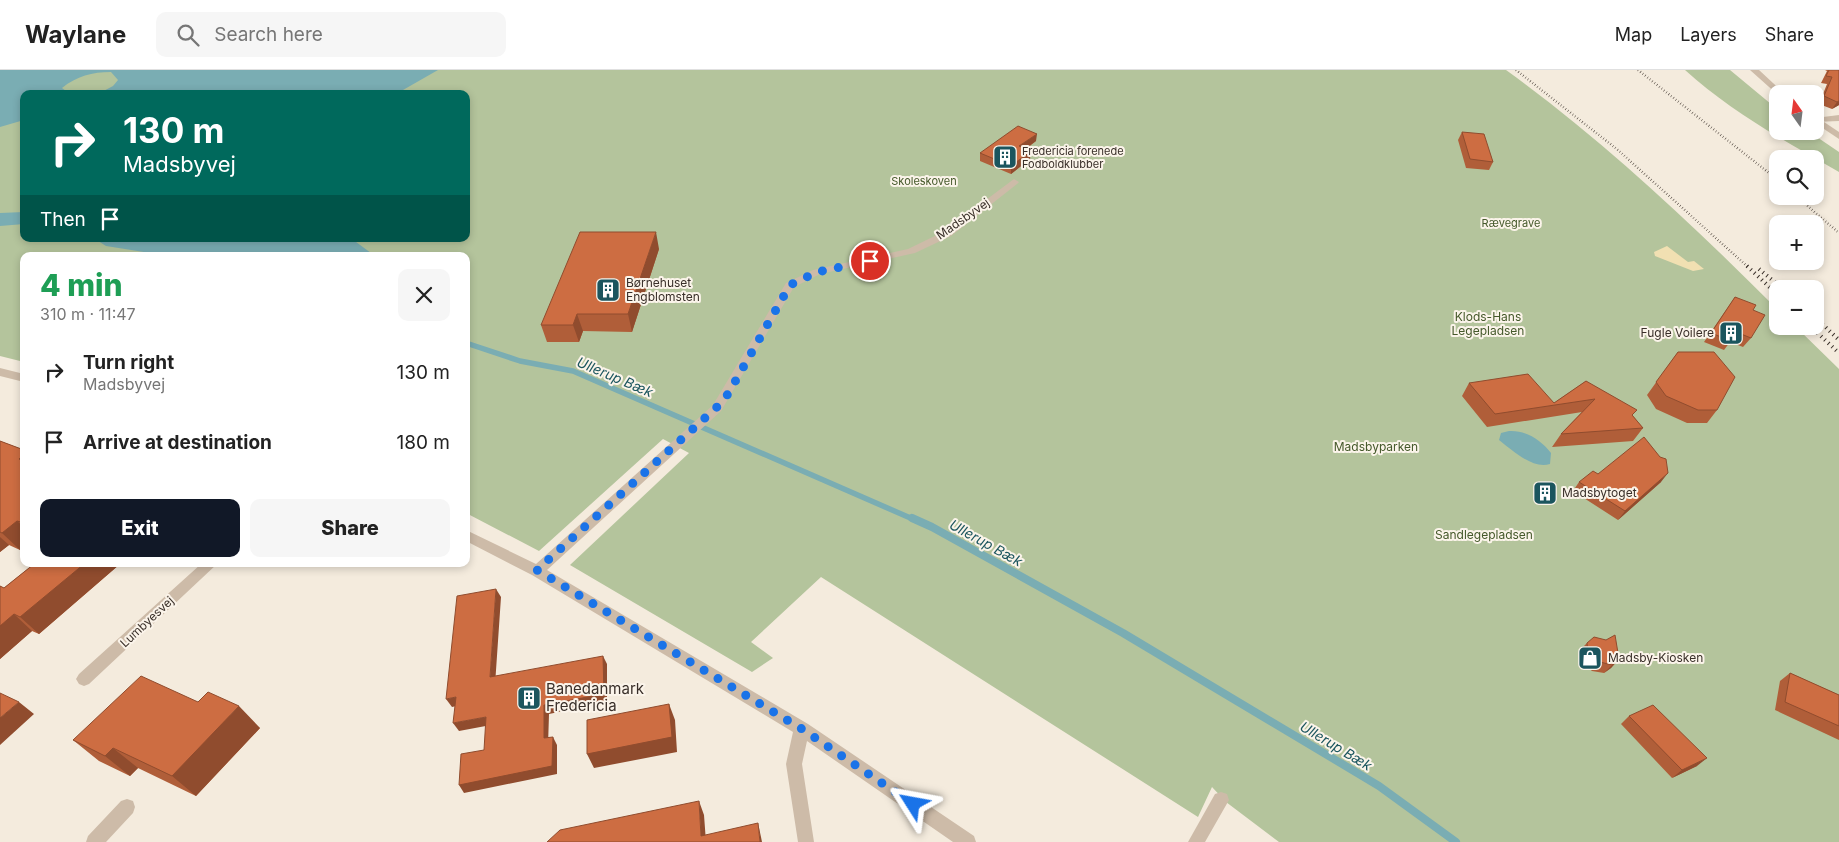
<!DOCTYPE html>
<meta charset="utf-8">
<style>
body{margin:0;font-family:Inter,sans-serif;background:#f6f6f6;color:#222;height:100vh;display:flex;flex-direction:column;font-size:19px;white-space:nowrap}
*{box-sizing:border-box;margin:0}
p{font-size:16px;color:#767676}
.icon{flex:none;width:28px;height:28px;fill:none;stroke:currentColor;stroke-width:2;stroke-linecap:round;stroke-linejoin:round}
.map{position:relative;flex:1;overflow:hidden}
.drawer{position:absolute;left:20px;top:182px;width:450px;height:315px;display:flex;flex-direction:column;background:#fff;border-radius:10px;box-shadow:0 2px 8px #0003}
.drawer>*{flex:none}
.guide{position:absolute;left:20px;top:20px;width:450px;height:152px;border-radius:10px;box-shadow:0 2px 8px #0003;background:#00695c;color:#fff;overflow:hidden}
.needle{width:32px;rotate:346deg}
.tools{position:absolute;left:1769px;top:15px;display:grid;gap:10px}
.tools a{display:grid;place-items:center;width:55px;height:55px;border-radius:10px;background:#fff;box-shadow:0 2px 8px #0003;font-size:25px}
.pin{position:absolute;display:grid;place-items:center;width:42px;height:42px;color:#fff;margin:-21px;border:2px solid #fff;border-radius:50%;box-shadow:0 1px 5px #0007}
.me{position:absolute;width:55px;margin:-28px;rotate:304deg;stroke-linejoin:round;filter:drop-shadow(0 0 4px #0008)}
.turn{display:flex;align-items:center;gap:18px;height:105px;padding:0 20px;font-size:22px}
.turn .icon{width:65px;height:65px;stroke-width:2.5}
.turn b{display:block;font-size:35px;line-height:42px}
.then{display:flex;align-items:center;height:48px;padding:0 20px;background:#0003;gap:10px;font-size:19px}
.round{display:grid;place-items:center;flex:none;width:52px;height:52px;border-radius:10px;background:#f6f6f6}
.head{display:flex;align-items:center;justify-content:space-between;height:85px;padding:0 20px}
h1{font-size:30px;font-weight:800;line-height:38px;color:#1e9e55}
.cta{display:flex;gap:10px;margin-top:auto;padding:10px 20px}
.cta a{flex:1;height:58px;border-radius:10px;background:#111827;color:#fff;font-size:20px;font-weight:800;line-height:58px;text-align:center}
.cta a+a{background:#f6f6f6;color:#222}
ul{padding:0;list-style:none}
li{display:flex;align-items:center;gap:15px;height:70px;padding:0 20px}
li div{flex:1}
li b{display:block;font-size:19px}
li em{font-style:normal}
header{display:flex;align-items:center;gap:30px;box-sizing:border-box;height:70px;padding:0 25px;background:#fff;border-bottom:1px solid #e0e0e0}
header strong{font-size:24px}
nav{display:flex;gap:28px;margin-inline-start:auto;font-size:18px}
.search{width:350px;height:45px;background:#f6f6f6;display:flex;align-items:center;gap:12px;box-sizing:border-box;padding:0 18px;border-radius:10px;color:#767676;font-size:19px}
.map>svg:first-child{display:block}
</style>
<header>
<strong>Waylane</strong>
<div class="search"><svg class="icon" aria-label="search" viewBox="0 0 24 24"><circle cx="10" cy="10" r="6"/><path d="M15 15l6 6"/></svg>Search here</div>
<nav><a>Map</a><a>Layers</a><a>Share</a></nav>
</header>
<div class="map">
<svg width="1839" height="772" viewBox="0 0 1839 772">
<rect width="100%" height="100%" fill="#f4ebdd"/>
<path fill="#b4c49c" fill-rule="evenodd" d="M 0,0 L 1506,0 C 1604,71 1692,154 1777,239 L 1778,256 L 1795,256 L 1839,299 L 1839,772 L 1279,772 L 1226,732 L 1212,717 L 1198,747 L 821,507 L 751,572 L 773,588 L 752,602 L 570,495 L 689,383 L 663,369 L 539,481 L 466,443 L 466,186 L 24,186 L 24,292 L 0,286 ZM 24,24 L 466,24 L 466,169 L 24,169 Z
M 1685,0 L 1730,0 L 1777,39 L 1778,61 L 1808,61 L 1839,82 L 1839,102 C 1786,72 1730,41 1685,0 Z"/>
<path fill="#f1e0b2" d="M 1667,176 L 1688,192 L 1694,191 L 1704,199 L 1693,201 L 1655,186 L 1654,182 Z"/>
<path fill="#7aadb3" d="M 0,0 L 438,0 L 396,24 L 98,24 L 113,16 L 118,10 L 111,2 C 92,2 77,6 62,18 L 70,24 L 24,24 L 24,50 L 0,57 Z
M 24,142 L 24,154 L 0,156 L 0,143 Z
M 95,169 L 352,169 L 375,186 L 169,186 L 106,176 Z
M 1509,361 C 1526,360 1541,370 1551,383 L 1550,394 C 1533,400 1512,380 1499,370 L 1501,363 Z"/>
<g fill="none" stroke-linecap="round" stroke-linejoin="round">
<path stroke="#7aadb3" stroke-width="5.5" d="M 466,273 L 520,291 L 573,301 L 915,450"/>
<path stroke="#7aadb3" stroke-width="8" d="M 912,448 L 932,457 L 1123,563 L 1379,716 L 1456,772"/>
<path fill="#cdbba8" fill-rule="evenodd" d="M 1839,45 L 1839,51 L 1815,52 L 1815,48 Z
M 1014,109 L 1019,112 L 1017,114 L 951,166 L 915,183 L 820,204 L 794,217 L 721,341 L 547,500 L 808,654 L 974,766 L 976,772 L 953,772 L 807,671 L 802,694 L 814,772 L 798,772 L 786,694 L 793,662 L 532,505 L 466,471 L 466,460 L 536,494 L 713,335 L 786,213 L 813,200 L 908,179 L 943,162 Z
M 0,298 L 24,304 L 24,312 L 0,306 Z
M 201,494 L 217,494 L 89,614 L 84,616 L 79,614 L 76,609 L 79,604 Z
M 1221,722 L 1227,724 L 1229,730 L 1205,772 L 1188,772 L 1215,724 Z
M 127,729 L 133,731 L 135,737 L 133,743 L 106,772 L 86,772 L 88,766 L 121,731 Z"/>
<path fill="#cdbba8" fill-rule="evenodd" d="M 1750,0 L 1759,0 L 1785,24 L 1778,25 Z
M 1815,46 L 1839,62 L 1839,69 L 1815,53 Z"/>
<path stroke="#392f29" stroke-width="2.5" stroke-dasharray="0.5 2.5" stroke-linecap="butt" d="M 1516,0 L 1618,80 L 1748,197
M 1638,0 L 1778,110
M 1796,126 L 1839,163"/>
<path stroke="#392f29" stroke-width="4" stroke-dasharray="1 4" stroke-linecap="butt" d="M 1747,196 L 1778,225
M 1759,199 L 1783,219
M 1815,247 L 1839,270
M 1810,256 L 1839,283"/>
</g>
<path fill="#b05e39" d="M 1825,0 L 1839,0 L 1839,35 L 1832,39 L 1819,34 L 1827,14 L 1821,13 L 1827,1 Z
M 1462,62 L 1493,92 L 1489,100 L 1466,98 L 1458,70 Z
M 1036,71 L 1026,79 L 1030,89 L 1011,104 L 980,91 L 980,83 Z
M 659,179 L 632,262 L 583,261 L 579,272 L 547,272 L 541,255 Z
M 1735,227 L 1753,240 L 1751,268 L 1743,277 L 1730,272 L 1724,280 L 1704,272 Z
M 1678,282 L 1717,340 L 1707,353 L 1687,353 L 1656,339 L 1647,325 Z
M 1586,311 L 1633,346 L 1643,358 L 1633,371 L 1552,377 L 1561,364 L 1582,342 L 1487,357 L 1462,326 L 1469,313 L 1554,333 Z
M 0,371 L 24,380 L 24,476 L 20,480 L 9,475 L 0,482 Z
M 1598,404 L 1661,412 L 1618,450 L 1573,421 L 1579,412 Z
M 34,494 L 120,494 L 39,564 L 32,561 L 0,589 L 0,516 L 4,518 Z
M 1587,573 L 1619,589 L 1611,598 L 1604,603 L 1592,601 L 1581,591 L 1579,581 Z
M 1790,603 L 1839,625 L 1839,670 L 1775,640 L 1780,611 Z
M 198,632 L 260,658 L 196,726 L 138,698 L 130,706 L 99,691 L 73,670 Z
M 1629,646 L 1697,696 L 1672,708 L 1621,654 Z"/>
<path fill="#904c2e" d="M 1839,31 L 1839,35 L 1832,39 L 1837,32 Z
M 1037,64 L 1036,71 L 1018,84 L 1019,76 Z
M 1031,81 L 1030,89 L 1011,104 L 1011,96 Z
M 656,162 L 659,179 L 632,262 L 628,244 Z
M 577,244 L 583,261 L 579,272 L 573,255 Z
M 24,385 L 24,394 L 19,389 Z
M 1668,403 L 1661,412 L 1618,450 L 1625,441 Z
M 17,451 L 24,457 L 24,476 L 20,480 L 2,463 Z
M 0,467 L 9,475 L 0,482 Z
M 84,494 L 120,494 L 39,564 L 20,547 Z
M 496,519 L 501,527 L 495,615 L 490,607 Z
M 14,544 L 32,561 L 0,589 L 0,556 Z
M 603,586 L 607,594 L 607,632 L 549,644 L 548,676 L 544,668 L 544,635 Z
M 1619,589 L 1611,598 L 1604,603 L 1612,595 Z
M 456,627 L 461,635 L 452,637 L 446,629 Z
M 19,632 L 34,644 L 0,675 L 0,648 Z
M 669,634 L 675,650 L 677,682 L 594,698 L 587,684 Z
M 239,636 L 260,658 L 196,726 L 172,706 Z
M 486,647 L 491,655 L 459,661 L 453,653 Z
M 553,667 L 557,675 L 557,704 L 464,723 L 459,715 Z
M 113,678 L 138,698 L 130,706 L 105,686 Z
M 1707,688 L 1697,696 L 1672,708 L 1682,700 Z
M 699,731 L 704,745 L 706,772 L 701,766 Z
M 758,753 L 761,767 L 762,772 L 760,772 Z"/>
<path fill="#cd6d42" stroke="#904c2e" d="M 1829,0 L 1839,0 L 1839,31 L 1837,32 L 1824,26 L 1832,7 L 1826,6 Z
M 1018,56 L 1037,64 L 1019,76 L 1031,81 L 1011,96 L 980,83 Z
M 1462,62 L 1484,64 L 1493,92 L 1470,89 Z
M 580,162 L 656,162 L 628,244 L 577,244 L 573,255 L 541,255 Z
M 1735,227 L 1756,235 L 1753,240 L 1765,245 L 1751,268 L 1736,262 L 1731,271 L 1711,263 Z
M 1678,282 L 1714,282 L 1735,307 L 1717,340 L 1698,340 L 1666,326 L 1656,312 Z
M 1528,304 L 1554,333 L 1586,311 L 1637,340 L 1632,345 L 1643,358 L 1561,364 L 1595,329 L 1495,344 L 1469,313 Z
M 1644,367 L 1660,387 L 1666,389 L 1668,403 L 1625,441 L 1579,412 L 1593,401 L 1598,404 Z
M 0,371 L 24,380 L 24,385 L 19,389 L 24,391 L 24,453 L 17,451 L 2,463 L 0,462 Z
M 34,494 L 84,494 L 20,547 L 14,544 L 0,556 L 0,516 L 4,518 Z
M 496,519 L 490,607 L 603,586 L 604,624 L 544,635 L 544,668 L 553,667 L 552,696 L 459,715 L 461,684 L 484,680 L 486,647 L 453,653 L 456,627 L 446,629 L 457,526 Z
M 1615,565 L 1619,589 L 1612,595 L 1600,592 L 1588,583 L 1587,573 L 1594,567 L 1606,570 Z
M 1790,603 L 1839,625 L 1839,656 L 1785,632 Z
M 141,606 L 198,632 L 208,622 L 239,636 L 172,706 L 113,678 L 105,686 L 73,670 Z
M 0,623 L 19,632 L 0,648 Z
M 669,634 L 672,667 L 587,684 L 587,650 Z
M 1653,635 L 1707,688 L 1682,700 L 1629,646 Z
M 699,731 L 701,766 L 758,753 L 760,772 L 547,772 L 560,760 Z"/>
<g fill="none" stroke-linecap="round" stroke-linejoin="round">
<path stroke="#1a73e8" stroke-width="9" stroke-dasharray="0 16.2" d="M 870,191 L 817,202 L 790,215 L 728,324 L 716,338 L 537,500 L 802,659 L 913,734"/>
</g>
<defs>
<g id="building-square" transform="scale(1.25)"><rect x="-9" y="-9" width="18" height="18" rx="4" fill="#1b555e" stroke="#fbf4ea"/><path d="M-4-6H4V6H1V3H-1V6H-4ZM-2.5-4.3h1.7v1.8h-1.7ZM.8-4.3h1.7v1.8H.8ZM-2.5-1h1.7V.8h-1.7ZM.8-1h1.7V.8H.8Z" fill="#fff"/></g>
<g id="shop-square" transform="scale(1.25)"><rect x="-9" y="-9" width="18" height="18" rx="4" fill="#1b555e" stroke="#fbf4ea"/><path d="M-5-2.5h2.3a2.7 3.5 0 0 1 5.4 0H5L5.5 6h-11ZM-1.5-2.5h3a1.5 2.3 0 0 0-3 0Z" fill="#fff"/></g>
</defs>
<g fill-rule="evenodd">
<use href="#building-square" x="1005" y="87"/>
<use href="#building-square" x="608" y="220"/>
<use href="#building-square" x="1731" y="263"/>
<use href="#building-square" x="1545" y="423"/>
<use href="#shop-square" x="1590" y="588"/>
<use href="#building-square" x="529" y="628"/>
</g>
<g text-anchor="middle" stroke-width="4" stroke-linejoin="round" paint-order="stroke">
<g font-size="11" fill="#392f29" stroke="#fbf4ea" text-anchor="start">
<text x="1022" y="85">Fredericia forenede<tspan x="1022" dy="13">Fodboldklubber</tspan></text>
</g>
<g font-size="11" fill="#45592b" stroke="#fbf4ea">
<text x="924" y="115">Skoleskoven</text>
<text x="1511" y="157">Rævegrave</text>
</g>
<g font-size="12" fill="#392f29" stroke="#fbf4ea">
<text transform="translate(963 149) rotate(-35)" y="4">Madsbyvej</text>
<text transform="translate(147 552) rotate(-43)" y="4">Lumbyesvej</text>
</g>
<g font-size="12" fill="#392f29" stroke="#fbf4ea" text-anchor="start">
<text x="626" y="217">Børnehuset<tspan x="626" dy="14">Engblomsten</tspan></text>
<text x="1714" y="267" text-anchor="end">Fugle Voilere</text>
<text x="1562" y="427">Madsbytoget</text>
<text x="1608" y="592">Madsby-Kiosken</text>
</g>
<g font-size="12" fill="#45592b" stroke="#fbf4ea">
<text x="1488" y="251">Klods-Hans<tspan x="1488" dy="14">Legepladsen</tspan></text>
<text x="1376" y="381">Madsbyparken</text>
<text x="1484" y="469">Sandlegepladsen</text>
</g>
<g font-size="14" font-style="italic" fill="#1b555e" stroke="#fbf4ea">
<text transform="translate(615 307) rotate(23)" y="5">Ullerup Bæk</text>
<text transform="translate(986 473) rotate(29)" y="5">Ullerup Bæk</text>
<text transform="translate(1336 676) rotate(31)" y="5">Ullerup Bæk</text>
</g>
<g font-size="15" fill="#392f29" stroke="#fbf4ea" text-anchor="start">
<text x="546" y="624">Banedanmark<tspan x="546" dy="17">Fredericia</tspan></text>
</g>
</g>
</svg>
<div class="tools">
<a><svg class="needle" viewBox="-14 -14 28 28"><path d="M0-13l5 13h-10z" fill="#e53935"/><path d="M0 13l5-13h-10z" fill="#767676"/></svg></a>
<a><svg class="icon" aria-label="search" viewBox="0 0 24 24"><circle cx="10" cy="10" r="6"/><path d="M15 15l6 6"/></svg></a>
<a>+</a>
<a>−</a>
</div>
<div class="pin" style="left:870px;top:191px;background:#d93025"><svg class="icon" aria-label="arrive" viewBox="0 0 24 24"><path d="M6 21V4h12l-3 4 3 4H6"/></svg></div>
<svg class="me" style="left:913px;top:734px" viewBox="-20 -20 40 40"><path d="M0-17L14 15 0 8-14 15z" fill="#1a73e8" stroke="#fff" stroke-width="4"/></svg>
<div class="guide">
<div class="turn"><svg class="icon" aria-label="right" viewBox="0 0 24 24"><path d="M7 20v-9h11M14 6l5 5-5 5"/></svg><div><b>130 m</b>Madsbyvej</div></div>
<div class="then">Then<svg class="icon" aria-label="arrive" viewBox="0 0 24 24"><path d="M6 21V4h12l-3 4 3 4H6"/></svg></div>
</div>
<section class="drawer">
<div class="head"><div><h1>4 min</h1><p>310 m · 11:47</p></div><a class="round"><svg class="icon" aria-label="close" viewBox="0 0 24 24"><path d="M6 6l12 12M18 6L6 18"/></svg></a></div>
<ul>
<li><svg class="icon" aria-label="right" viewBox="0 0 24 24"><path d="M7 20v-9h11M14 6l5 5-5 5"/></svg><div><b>Turn right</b><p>Madsbyvej</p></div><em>130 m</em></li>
<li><svg class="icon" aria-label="arrive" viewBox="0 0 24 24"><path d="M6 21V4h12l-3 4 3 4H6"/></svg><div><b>Arrive at destination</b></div><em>180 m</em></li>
</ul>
<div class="cta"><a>Exit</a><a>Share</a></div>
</section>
</div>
